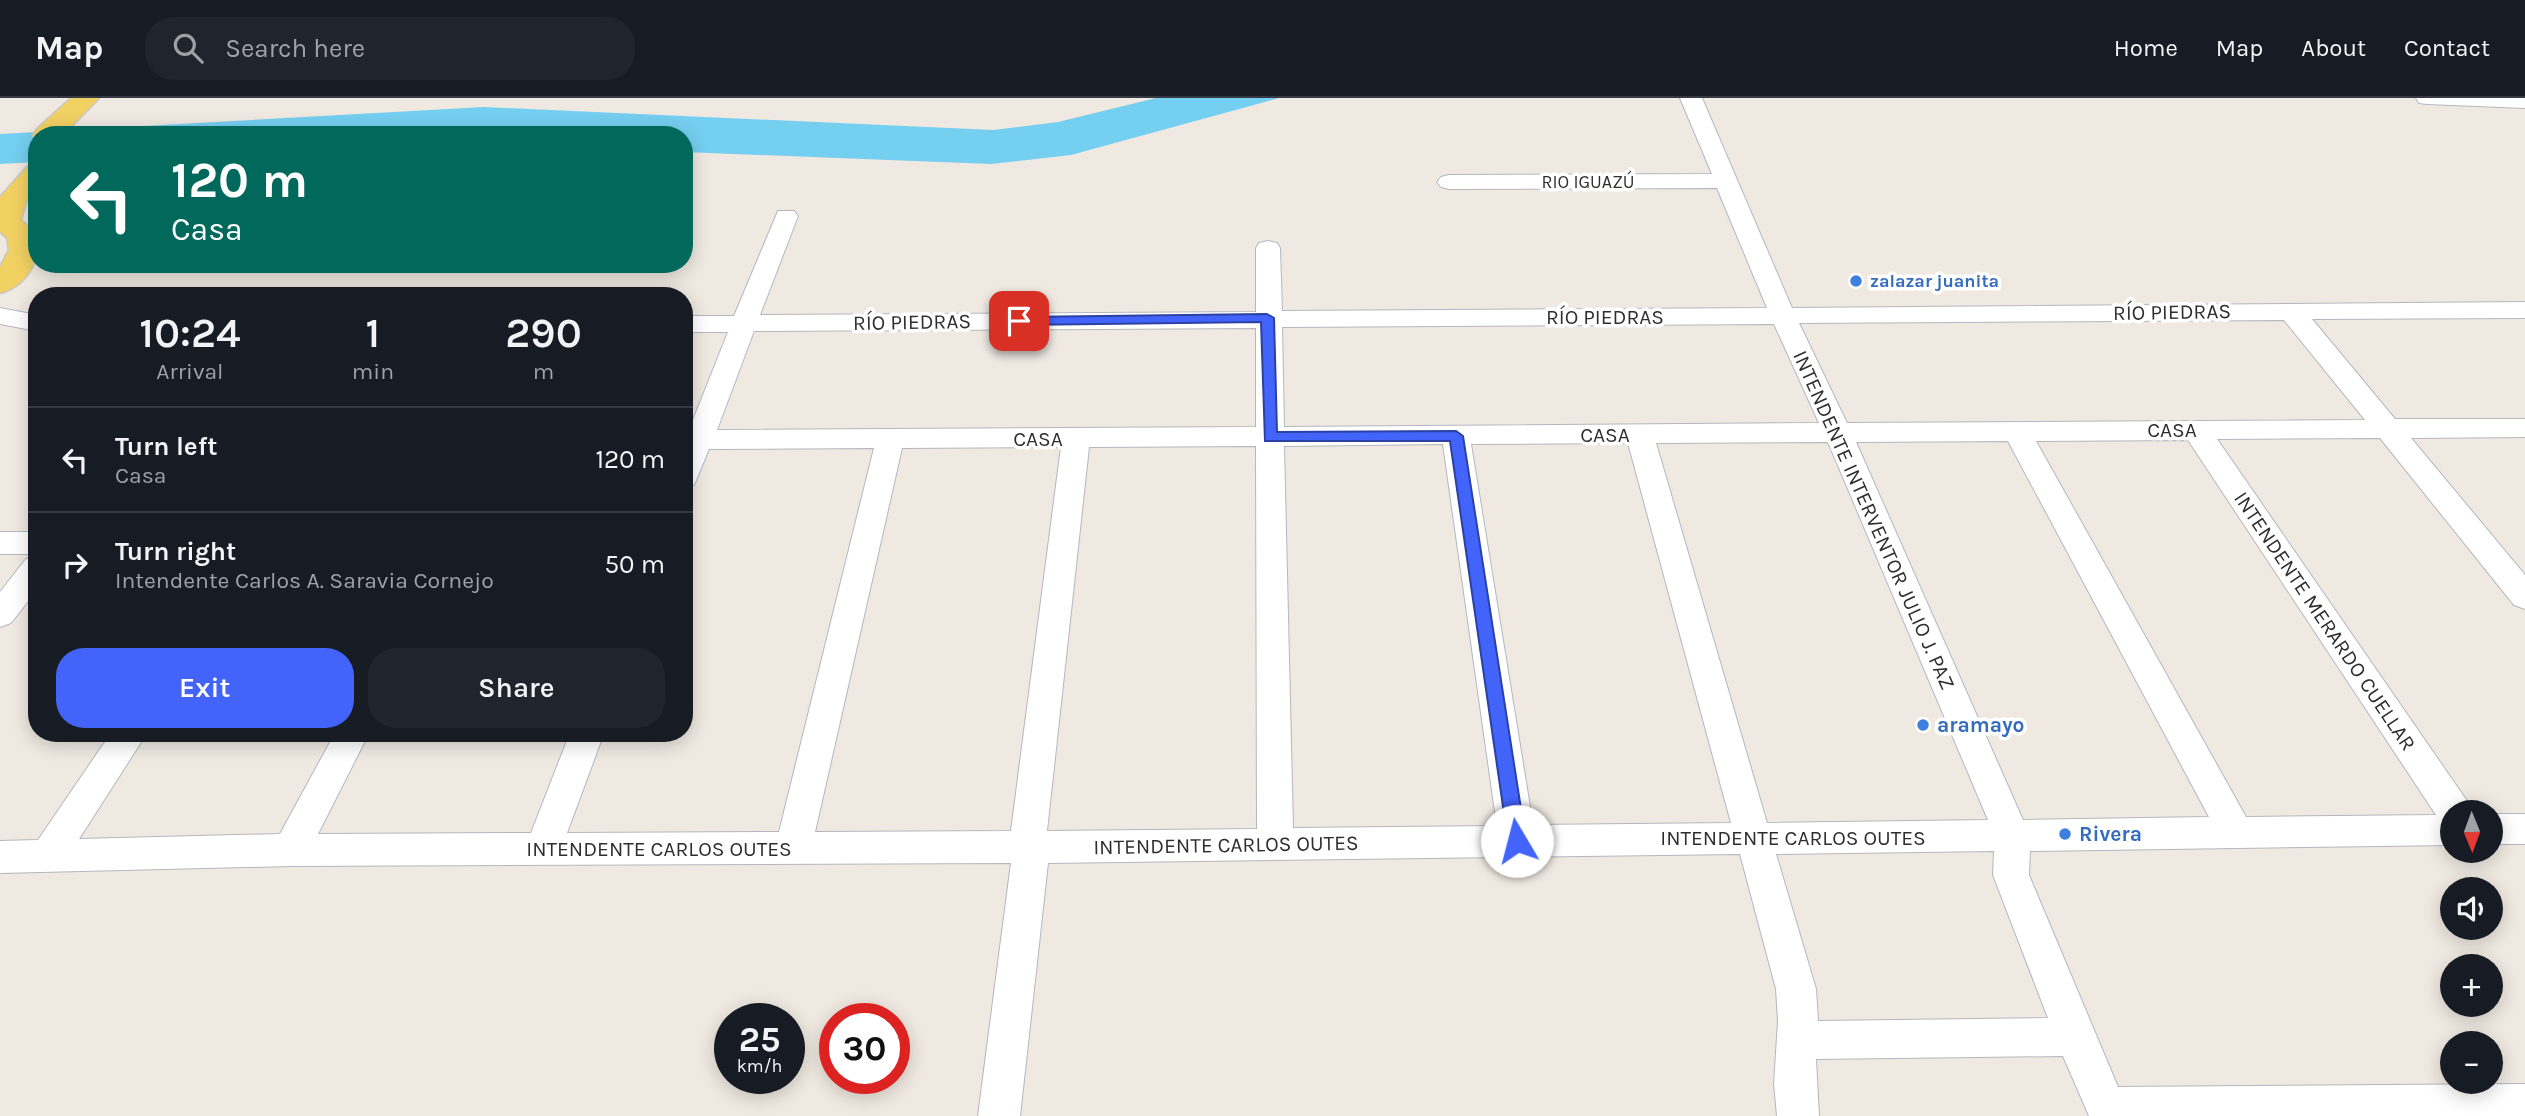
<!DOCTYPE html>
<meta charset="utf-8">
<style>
body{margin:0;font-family:Karla,sans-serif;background:#20242c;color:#f1f3f6;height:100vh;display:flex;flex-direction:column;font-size:26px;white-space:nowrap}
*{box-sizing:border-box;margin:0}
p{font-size:23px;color:#9ea1a6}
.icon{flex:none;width:38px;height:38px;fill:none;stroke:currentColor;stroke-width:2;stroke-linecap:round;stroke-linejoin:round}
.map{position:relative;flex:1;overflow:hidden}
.drawer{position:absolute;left:28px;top:189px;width:665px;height:455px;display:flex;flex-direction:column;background:#171b24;border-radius:28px;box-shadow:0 4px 18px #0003}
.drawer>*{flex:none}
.top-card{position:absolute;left:28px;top:28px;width:665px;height:147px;border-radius:28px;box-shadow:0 4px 18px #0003;background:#00695c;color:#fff;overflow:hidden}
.needle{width:46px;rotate:179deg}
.buttons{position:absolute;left:2440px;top:702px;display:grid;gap:14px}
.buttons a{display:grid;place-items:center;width:63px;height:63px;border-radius:50%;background:#171b24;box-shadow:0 4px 18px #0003;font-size:35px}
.speed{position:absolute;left:714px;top:905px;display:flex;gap:14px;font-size:35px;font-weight:700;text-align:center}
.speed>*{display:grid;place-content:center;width:91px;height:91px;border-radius:50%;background:#171b24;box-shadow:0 4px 18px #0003;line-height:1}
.speed small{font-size:18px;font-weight:400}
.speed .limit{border:10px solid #d22;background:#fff;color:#111}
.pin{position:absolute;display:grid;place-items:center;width:60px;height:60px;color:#fff;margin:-30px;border-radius:14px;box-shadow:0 4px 10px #0006}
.me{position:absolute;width:77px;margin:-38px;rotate:352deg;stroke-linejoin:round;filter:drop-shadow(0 0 5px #0008)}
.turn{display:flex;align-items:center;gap:24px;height:147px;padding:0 28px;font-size:32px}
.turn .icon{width:91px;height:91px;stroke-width:2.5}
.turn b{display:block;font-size:49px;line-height:60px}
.eta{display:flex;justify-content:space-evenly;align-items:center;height:119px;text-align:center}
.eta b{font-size:42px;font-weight:600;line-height:49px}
.action{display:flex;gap:14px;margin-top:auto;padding:14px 28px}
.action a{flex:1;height:80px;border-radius:28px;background:#4264fb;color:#fff;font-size:28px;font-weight:600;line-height:80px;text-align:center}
.action a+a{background:#20242c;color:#f1f3f6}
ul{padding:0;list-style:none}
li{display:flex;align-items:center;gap:21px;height:105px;padding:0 28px;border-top:2px solid #363941}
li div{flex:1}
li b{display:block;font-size:26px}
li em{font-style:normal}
header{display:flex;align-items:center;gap:42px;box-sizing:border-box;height:98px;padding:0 35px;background:#171b24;border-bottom:2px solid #363941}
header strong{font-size:33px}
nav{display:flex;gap:38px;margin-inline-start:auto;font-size:24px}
.search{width:490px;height:63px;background:#20242c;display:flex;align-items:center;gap:18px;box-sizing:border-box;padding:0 24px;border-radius:28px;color:#9ea1a6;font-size:26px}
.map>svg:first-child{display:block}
</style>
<header>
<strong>Map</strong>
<div class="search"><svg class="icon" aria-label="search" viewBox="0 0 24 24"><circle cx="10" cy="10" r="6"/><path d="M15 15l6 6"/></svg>Search here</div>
<nav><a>Home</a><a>Map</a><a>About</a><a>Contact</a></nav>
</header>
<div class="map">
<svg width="2525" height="1018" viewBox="0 0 2525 1018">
<rect width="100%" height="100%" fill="#efe9e1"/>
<path fill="#75cff0" d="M 1156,0 L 1279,0 L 1071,57 L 991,66 L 684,54 L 684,37 L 37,37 L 37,64 L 0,66 L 0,36 L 484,9 L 993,32 L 1058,24 Z"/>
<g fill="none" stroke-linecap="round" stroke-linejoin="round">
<g stroke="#b4b7c1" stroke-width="2">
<path id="minor" d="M 1680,0 L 1702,0 L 1792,210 L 2525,204 L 2525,220 L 2312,221 L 2395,321 L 2525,321 L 2525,339 L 2411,340 L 2525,477 L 2525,511 L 2514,507 L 2380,340 L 2217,341 L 2467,703 L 2472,714 L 2452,714 L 2452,747 L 2030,753 L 2029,777 L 2118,989 L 2525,986 L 2525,1018 L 2089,1018 L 2063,958 L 1816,961 L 1819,1018 L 1777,1018 L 1774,986 L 1778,923 L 1776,891 L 1740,756 L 1048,765 L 1020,1018 L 978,1018 L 1011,765 L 291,768 L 0,775 L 0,743 L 38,742 L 111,635 L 147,635 L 79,741 L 280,736 L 335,635 L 369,635 L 318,736 L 531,735 L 570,635 L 604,635 L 567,735 L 779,734 L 874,350 L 709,351 L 694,387 L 684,390 L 684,332 L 689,332 L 728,234 L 684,234 L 684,218 L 734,218 L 778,113 L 794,113 L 798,118 L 760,217 L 1256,214 L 1256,150 L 1259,145 L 1268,143 L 1277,145 L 1280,150 L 1282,213 L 1767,210 L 1717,90 L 1449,91 L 1441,89 L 1437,84 L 1441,79 L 1449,77 L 1712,76 ZM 2284,222 L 2365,322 L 1847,325 L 1799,225 ZM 1774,226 L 1819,325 L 1284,329 L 1282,229 ZM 1256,230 L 1256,329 L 717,332 L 754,233 ZM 2188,342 L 2436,717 L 2246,719 L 2036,343 ZM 2008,343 L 2209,719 L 2023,722 L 1856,344 ZM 1828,344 L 1988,722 L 1767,725 L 1656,345 ZM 1628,345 L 1731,725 L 1533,727 L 1471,346 ZM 1443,346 L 1497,728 L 1293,730 L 1284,348 ZM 1256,348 L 1257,731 L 1047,733 L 1089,349 ZM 1061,349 L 1011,733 L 815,734 L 902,350 ZM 1994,753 L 1993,777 L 2048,920 L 1818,923 L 1816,891 L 1776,756 Z
M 2416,0 L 2525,0 L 2525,10 L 2427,6 L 2419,5 Z
M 0,210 L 37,217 L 37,233 L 0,226 Z
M 0,434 L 37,434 L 37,456 L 0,456 Z
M 37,458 L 37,492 L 11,525 L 0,529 L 0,494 L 26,461 Z
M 2490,716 L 2525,716 L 2525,746 L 2490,746 Z"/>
</g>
<g stroke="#c9c9c9" stroke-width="3">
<path id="major" d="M 71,0 L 99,0 L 63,37 L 37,37 L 37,42 L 33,37 L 37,31 Z
M 37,67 L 37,92 L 26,104 L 21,122 C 51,145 33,187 0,195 L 0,169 L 9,152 L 7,140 L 0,134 L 0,99 L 27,69 Z"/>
</g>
<use href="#minor" fill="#fff" fill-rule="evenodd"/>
<use href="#major" fill="#f2d163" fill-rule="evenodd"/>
</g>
<path fill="#4264fb" stroke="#2b41a3" stroke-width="2" d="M 1267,216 L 1274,220 L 1277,334 L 1456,333 L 1463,338 L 1526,743 L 1523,749 L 1517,751 L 1510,749 L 1508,743 L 1450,343 L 1265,343 L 1261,224 L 1019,227 L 1013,223 L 1019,219 Z"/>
<g fill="#3f7fe0" stroke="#fff" stroke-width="2.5">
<circle cx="1856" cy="183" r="7"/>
<circle cx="1923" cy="627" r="7"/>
<circle cx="2065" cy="736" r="7"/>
</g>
<g text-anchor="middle" stroke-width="7" stroke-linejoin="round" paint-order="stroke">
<g font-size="18" fill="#2e2e2e" stroke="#fff">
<text x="1588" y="90">RIO IGUAZÚ</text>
</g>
<g font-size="18" font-weight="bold" fill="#366cbe" stroke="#fff" text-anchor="start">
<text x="1870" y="189">zalazar juanita</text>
</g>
<g font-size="21" fill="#2e2e2e" stroke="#fff">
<text transform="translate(2172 214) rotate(-1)" y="7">RÍO PIEDRAS</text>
<text x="1605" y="226">RÍO PIEDRAS</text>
<text transform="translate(912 224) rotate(-1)" y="7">RÍO PIEDRAS</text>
<text x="2172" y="339">CASA</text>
<text x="1605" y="344">CASA</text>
<text x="1038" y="348">CASA</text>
<text transform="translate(1874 422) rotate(66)" y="7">INTENDENTE INTERVENTOR JULIO J. PAZ</text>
<text transform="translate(2325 523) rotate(56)" y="7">INTENDENTE MERARDO CUELLAR</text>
<text x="1793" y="747">INTENDENTE CARLOS OUTES</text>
<text transform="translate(1226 747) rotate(-1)" y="7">INTENDENTE CARLOS OUTES</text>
<text x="659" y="758">INTENDENTE CARLOS OUTES</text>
</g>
<g font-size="21" font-weight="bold" fill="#366cbe" stroke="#fff" text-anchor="start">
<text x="1937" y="634">aramayo</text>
<text x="2079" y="743">Rivera</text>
</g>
</g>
</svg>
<div class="buttons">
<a><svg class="needle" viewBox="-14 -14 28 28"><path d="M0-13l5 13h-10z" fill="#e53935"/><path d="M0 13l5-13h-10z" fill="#9ea1a6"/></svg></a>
<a><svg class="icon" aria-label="sound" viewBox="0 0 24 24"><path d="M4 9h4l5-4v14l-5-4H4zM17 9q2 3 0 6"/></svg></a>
<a>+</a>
<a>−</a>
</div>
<div class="speed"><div>25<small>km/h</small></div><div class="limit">30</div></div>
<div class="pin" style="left:1019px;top:223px;background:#d93025"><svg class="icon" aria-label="arrive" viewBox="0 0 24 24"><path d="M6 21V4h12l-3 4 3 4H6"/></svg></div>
<svg class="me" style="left:1517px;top:743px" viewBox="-20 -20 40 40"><circle r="19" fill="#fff"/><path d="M0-13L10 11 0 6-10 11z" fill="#4264fb"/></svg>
<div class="top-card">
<div class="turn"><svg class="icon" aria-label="left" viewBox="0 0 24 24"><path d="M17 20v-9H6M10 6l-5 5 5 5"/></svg><div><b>120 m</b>Casa</div></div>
</div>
<section class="drawer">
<div class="eta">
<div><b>10:24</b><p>Arrival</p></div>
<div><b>1</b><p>min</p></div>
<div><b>290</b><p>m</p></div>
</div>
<ul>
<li><svg class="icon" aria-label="left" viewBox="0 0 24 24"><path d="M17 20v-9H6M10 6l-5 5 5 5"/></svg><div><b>Turn left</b><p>Casa</p></div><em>120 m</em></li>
<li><svg class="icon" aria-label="right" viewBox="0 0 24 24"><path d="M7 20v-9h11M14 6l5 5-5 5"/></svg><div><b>Turn right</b><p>Intendente Carlos A. Saravia Cornejo</p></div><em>50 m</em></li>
</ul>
<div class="action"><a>Exit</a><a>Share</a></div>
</section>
</div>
